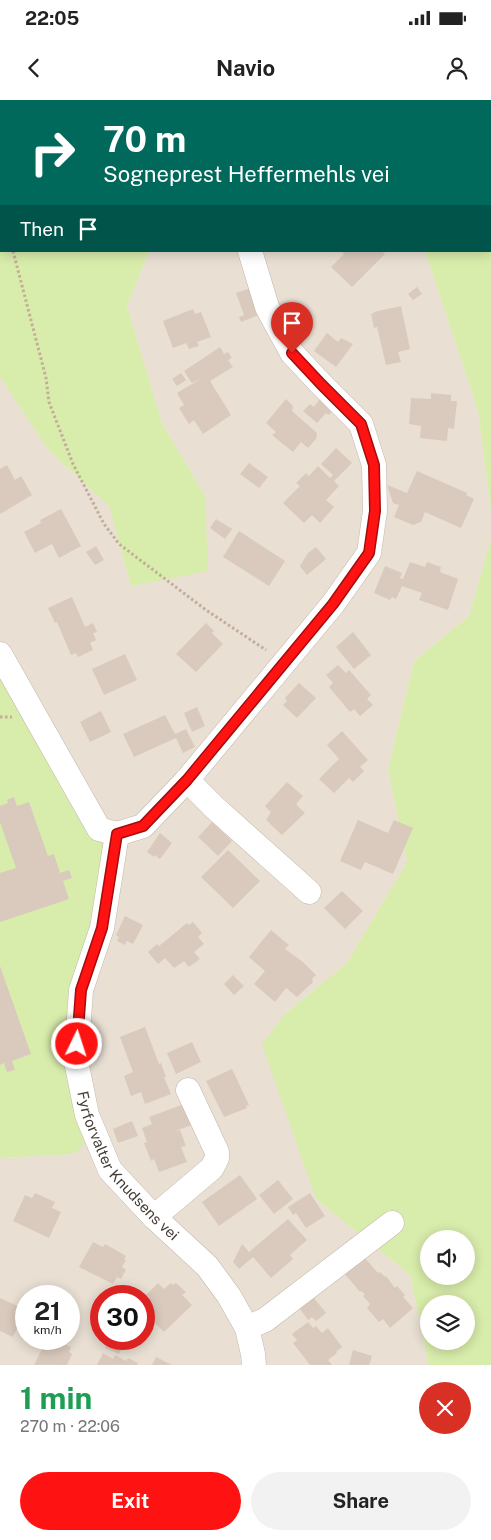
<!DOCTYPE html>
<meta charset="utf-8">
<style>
body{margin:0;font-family:"Public Sans",sans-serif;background:#f2f2f2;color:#222;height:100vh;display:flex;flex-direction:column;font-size:19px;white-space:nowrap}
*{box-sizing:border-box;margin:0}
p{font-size:16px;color:#767676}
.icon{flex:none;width:28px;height:28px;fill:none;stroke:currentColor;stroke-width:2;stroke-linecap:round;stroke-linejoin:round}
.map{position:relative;height:1265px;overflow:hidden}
.details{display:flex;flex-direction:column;background:#fff;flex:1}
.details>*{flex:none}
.top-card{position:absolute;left:0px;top:0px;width:491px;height:152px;box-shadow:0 2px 12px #0003;background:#00695c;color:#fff;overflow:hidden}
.fabs{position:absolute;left:420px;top:1130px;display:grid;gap:10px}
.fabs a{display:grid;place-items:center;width:55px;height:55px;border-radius:50%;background:#fff;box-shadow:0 2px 12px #0003;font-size:25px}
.speed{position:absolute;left:15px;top:1185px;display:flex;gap:10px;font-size:25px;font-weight:700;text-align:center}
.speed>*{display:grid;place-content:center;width:65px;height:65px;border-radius:50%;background:#fff;box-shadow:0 2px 12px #0003;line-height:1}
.speed small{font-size:12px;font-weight:400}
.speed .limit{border:8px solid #d22;background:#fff;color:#111}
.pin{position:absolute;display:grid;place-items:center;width:42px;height:42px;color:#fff;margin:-51px -21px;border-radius:50% 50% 50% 0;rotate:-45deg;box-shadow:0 0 5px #0007}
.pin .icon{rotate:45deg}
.me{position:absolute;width:55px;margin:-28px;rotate:4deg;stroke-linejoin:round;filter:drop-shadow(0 0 4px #0008)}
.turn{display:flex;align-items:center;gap:18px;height:105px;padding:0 20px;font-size:22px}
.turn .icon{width:65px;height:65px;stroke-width:2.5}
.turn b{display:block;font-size:35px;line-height:42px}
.then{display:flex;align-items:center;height:48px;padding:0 20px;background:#0003;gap:10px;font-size:19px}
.round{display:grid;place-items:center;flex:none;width:52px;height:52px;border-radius:26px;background:#f2f2f2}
.headline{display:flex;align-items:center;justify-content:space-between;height:85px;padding:0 20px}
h1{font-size:30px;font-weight:700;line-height:38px;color:#1e9e55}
.action{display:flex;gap:10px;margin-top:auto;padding:10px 20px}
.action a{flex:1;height:58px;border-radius:30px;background:#ff1212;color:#fff;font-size:20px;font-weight:700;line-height:58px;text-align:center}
.action a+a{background:#f2f2f2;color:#222}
.status{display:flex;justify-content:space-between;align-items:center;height:35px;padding:0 25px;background:#fff;direction:ltr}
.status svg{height:14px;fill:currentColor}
header{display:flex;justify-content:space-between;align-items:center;height:65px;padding:0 20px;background:#fff;font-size:22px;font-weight:700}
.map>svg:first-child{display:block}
</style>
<div class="status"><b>22:05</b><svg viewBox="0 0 49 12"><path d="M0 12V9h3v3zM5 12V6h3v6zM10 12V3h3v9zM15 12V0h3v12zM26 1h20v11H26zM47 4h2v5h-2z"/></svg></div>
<header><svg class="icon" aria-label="back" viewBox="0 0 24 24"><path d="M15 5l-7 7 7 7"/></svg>Navio<svg class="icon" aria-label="person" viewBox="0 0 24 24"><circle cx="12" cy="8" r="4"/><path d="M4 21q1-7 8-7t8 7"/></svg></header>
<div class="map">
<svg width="491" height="1265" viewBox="0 0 491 1265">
<rect width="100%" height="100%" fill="#f4eee6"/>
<path fill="#e9dfd3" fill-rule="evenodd" d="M 149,151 L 425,151 L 478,311 L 491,411 L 491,439 L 469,516 L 414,561 L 388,669 L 407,762 L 346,864 L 286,913 L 316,1099 L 410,1175 L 429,1265 L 0,1265 L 0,1058 L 74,1054 L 0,568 L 0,277 L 48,350 L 109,406 L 131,486 L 205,396 L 162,323 L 127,206 ZM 26,1196 L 69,1196 L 69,1239 L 26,1239 ZM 101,1196 L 144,1196 L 144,1239 L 101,1239 Z"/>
<path fill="#d8ecab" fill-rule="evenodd" d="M 0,0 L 61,1 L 1,1 L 1,151 L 149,151 L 127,206 L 162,323 L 205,396 L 208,471 L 131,486 L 109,406 L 48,350 L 0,277 Z
M 433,0 L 491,0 L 491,411 L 478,311 L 425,151 L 490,151 L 490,1 Z
M 491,439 L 491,1265 L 429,1265 L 410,1175 L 316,1099 L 262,944 L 286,913 L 346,864 L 407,762 L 388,669 L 414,561 L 469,516 ZM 429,1139 L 466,1139 L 466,1176 L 429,1176 ZM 429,1204 L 466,1204 L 466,1241 L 429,1241 Z
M 0,568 L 124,768 L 106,800 L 77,967 L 101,1025 L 74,1054 L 0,1058 Z"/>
<path fill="#dacabd" d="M 342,151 L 382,151 L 385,154 L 352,187 L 331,167 L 344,154 Z
M 417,187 L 422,194 L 413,200 L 408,194 Z
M 251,188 L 261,214 L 241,222 L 239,217 L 244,215 L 236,193 Z
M 401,206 L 410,249 L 398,252 L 401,262 L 386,265 L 377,227 L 374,228 L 371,214 L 374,213 L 374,212 Z
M 193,209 L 195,214 L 201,212 L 211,237 L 197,242 L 199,246 L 189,249 L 186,243 L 173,248 L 163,221 Z
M 327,233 L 338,242 L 341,238 L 353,244 L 336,267 L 314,251 Z
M 220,247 L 224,254 L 228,252 L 232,258 L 228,260 L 233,267 L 210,281 L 231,315 L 203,334 L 194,320 L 189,324 L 179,308 L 184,305 L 177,293 L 202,278 L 192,283 L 184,271 Z
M 181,273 L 186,280 L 177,286 L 172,279 Z
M 431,293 L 451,295 L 451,301 L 457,301 L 454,329 L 448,328 L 447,341 L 420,338 L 421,326 L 409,324 L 411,298 L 431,299 Z
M 322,296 L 336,308 L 329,315 L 326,313 L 317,323 L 303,311 L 310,304 L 314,307 Z
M 286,299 L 293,306 L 292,311 L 317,333 L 316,339 L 308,348 L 301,342 L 293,352 L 272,335 L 276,332 L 266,323 Z
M 336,348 L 352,363 L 334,381 L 339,386 L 326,400 L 334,407 L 320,423 L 312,415 L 304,423 L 283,403 L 300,386 L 296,383 L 306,373 L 309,376 L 318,366 L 330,378 L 333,375 L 321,364 Z
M 249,363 L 268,377 L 259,388 L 240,374 Z
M 7,365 L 15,380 L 21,376 L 32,395 L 0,414 L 0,369 Z
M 417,371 L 467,393 L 466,395 L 474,399 L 461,428 L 425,412 L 421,422 L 413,425 L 394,417 L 399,405 L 393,403 L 387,385 L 407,393 Z
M 61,409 L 81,446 L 59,458 L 52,444 L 35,453 L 24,432 L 41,423 L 40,420 Z
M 216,419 L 232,429 L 225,439 L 210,428 Z
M 239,431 L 285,461 L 269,486 L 223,457 Z
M 96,446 L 104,460 L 95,465 L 86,452 Z
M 316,447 L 326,459 L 307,475 L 300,466 L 308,453 Z
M 410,462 L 425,467 L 427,462 L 441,467 L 440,472 L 458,479 L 448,510 L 419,500 L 422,493 L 402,486 L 396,499 L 392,497 L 390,500 L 374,493 L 385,466 L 402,473 L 400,478 L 403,479 Z
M 72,497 L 85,527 L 93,523 L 97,532 L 93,533 L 96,540 L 90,543 L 93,550 L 78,557 L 76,553 L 71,555 L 57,522 L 55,523 L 48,508 Z
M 206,523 L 214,531 L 212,533 L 223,544 L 196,572 L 176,554 Z
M 353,532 L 371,555 L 354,569 L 336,547 Z
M 125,554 L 137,580 L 104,595 L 92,569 Z
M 338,565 L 346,573 L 349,570 L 371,595 L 367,599 L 373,605 L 360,616 L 354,609 L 350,612 L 329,587 L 333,583 L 326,575 Z
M 299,583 L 316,598 L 297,618 L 283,605 L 287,601 L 285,598 Z
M 197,607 L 205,626 L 192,632 L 184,613 Z
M 101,611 L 111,632 L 90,642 L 80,622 Z
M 165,615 L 175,634 L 186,629 L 195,647 L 183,653 L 176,638 L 134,657 L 123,634 Z
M 342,631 L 368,660 L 360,667 L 364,671 L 353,682 L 349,678 L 334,693 L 319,679 L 339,659 L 327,645 Z
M 287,682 L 303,696 L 296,704 L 305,713 L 282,735 L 266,720 L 271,712 L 265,706 Z
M 14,697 L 17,706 L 29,702 L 48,756 L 54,754 L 60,773 L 69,770 L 72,778 L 63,781 L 69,799 L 0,822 L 0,773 L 16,768 L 0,722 L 0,706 L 8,703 L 7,700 Z
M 358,720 L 388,733 L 394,720 L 413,728 L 393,774 L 365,762 L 361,770 L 340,761 Z
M 212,722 L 232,741 L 218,756 L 198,737 Z
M 160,733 L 172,743 L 160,759 L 155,755 L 154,757 L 147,752 Z
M 228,750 L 260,781 L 233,808 L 201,777 Z
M 342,791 L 363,811 L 345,829 L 324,808 Z
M 125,816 L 143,825 L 133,844 L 127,841 L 125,845 L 117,841 L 119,837 L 116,835 Z
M 193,822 L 202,833 L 198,837 L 204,844 L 194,852 L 200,859 L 189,867 L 184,861 L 174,868 L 165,858 L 158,864 L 148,852 L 157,844 L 159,846 L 187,823 L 189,825 Z
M 271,830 L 289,845 L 285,849 L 303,862 L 316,875 L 312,879 L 313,882 L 297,897 L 286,888 L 275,902 L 254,884 L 265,871 L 249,857 Z
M 0,866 L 31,954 L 12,961 L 15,970 L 7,972 L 4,963 L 0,965 Z
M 233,875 L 244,886 L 234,895 L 224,884 Z
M 145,927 L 159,964 L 161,963 L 166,977 L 164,977 L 171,994 L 145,1004 L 141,992 L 131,996 L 124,976 L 133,972 L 120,937 Z
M 192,942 L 201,962 L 176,974 L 167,953 Z
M 232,969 L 249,1005 L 246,1006 L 247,1008 L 224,1017 L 206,981 Z
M 184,1004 L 192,1025 L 172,1032 L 180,1030 L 186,1046 L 181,1047 L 187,1062 L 159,1072 L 154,1059 L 151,1061 L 144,1043 L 147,1042 L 142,1028 L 152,1024 L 149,1017 Z
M 132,1021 L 138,1036 L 118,1043 L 113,1029 Z
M 240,1075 L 257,1099 L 219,1126 L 202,1102 Z
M 278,1080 L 293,1099 L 274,1114 L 259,1095 Z
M 35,1093 L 55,1102 L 52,1108 L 61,1112 L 49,1138 L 13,1121 L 25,1095 L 32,1098 Z
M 310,1093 L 325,1116 L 306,1128 L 296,1113 L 293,1115 L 288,1107 Z
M 288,1119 L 307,1140 L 290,1155 L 293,1159 L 271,1178 L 253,1157 L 239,1169 L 233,1162 L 242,1144 L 249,1152 Z
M 93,1142 L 103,1147 L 105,1144 L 126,1156 L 124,1159 L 126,1160 L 122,1167 L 126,1170 L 121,1179 L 117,1177 L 113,1184 L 79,1167 Z
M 364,1157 L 378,1173 L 380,1172 L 385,1177 L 386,1176 L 395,1188 L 397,1186 L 405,1195 L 403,1197 L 413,1208 L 390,1228 L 383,1219 L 379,1222 L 367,1208 L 370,1204 L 363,1196 L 365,1194 L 361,1191 L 360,1192 L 345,1174 Z
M 158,1183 L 164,1189 L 171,1183 L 173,1185 L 176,1183 L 186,1192 L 182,1195 L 192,1205 L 164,1232 L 144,1212 L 149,1205 L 144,1197 Z
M 311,1194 L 326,1213 L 316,1221 L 312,1217 L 308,1220 L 297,1205 Z
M 0,1198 L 26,1210 L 13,1237 L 0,1231 Z
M 308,1222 L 313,1228 L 316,1226 L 322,1233 L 328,1228 L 342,1247 L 336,1252 L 337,1253 L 328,1260 L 332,1265 L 310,1265 L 293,1243 L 297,1240 L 292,1234 Z
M 52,1239 L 71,1247 L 69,1252 L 72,1254 L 67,1265 L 34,1265 L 46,1241 L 50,1242 Z
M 110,1239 L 121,1239 L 126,1241 L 119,1254 L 105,1248 Z
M 353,1250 L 372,1256 L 369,1265 L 349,1265 Z
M 103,1253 L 113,1259 L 115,1255 L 126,1261 L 128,1258 L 138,1263 L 137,1265 L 97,1265 Z
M 156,1257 L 172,1265 L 152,1265 Z"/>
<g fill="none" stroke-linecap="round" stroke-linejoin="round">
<g stroke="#c3b7ab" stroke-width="25">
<g id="minor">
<path d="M 175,0 L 176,1"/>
<path d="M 303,1 L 303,0"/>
<path d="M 0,554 L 99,729 L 117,734"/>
<path d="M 187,680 L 215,708 L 309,792"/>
<path d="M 117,734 L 143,726 L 187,680 L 333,504 L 369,453 L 375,411 L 374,365 L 361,324 L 321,284 L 292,253 L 267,207 L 250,151"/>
<path id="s1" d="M 117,734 L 102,828 L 81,890 L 76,961 L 87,1015 L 110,1070 L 154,1117 L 207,1166 L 229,1196 L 247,1228 L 253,1254 L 254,1265"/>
<path d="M 154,1117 L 212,1068 L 217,1058 L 217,1052 L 188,990"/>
<path d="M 247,1228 L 265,1220 L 392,1123"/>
</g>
</g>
<path stroke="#c3ad98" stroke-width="3" stroke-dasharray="2.5 2.5" stroke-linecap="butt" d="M 26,0 L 27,1
M 13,151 L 46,278 L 49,302 L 73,364 L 104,424 L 119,444 L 206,510 L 266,550
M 0,617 L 12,617"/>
<use href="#minor" stroke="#fff" stroke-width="24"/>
</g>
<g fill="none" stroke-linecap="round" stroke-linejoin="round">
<g stroke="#a60c0c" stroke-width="12">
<path id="route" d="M 77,944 L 81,890 L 102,828 L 117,734 L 143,726 L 187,680 L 333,504 L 369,453 L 375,411 L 374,365 L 361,324 L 321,284 L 292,253"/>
</g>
<use href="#route" stroke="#ff1212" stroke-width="9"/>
</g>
<g text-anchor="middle" stroke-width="4" stroke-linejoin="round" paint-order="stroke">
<g font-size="15" fill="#473d35" stroke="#fff">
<text dy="5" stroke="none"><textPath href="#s1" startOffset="352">Fyrforvalter Knudsens vei</textPath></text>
</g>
</g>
</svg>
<div class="fabs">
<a><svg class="icon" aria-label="sound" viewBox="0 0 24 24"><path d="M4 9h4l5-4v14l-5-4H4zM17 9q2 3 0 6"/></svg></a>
<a><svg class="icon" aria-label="layers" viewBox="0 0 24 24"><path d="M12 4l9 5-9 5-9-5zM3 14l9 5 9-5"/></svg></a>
</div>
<div class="speed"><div>21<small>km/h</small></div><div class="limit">30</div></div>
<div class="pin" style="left:292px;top:253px;background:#d93025"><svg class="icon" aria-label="arrive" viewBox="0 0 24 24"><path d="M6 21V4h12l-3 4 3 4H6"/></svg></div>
<svg class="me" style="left:77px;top:944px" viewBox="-20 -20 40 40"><circle r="17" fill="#ff1212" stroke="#fff" stroke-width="3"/><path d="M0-11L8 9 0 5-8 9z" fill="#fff"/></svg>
<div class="top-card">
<div class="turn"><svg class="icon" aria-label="right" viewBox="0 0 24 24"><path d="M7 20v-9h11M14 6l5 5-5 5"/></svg><div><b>70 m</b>Sogneprest Heffermehls vei</div></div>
<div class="then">Then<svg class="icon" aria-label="arrive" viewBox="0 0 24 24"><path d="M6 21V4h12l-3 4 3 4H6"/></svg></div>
</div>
</div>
<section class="details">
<div class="headline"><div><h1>1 min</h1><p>270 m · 22:06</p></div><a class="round" style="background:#d93025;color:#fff"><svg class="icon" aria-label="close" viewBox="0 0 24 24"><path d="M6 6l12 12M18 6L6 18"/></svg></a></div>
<div class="action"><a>Exit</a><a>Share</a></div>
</section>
